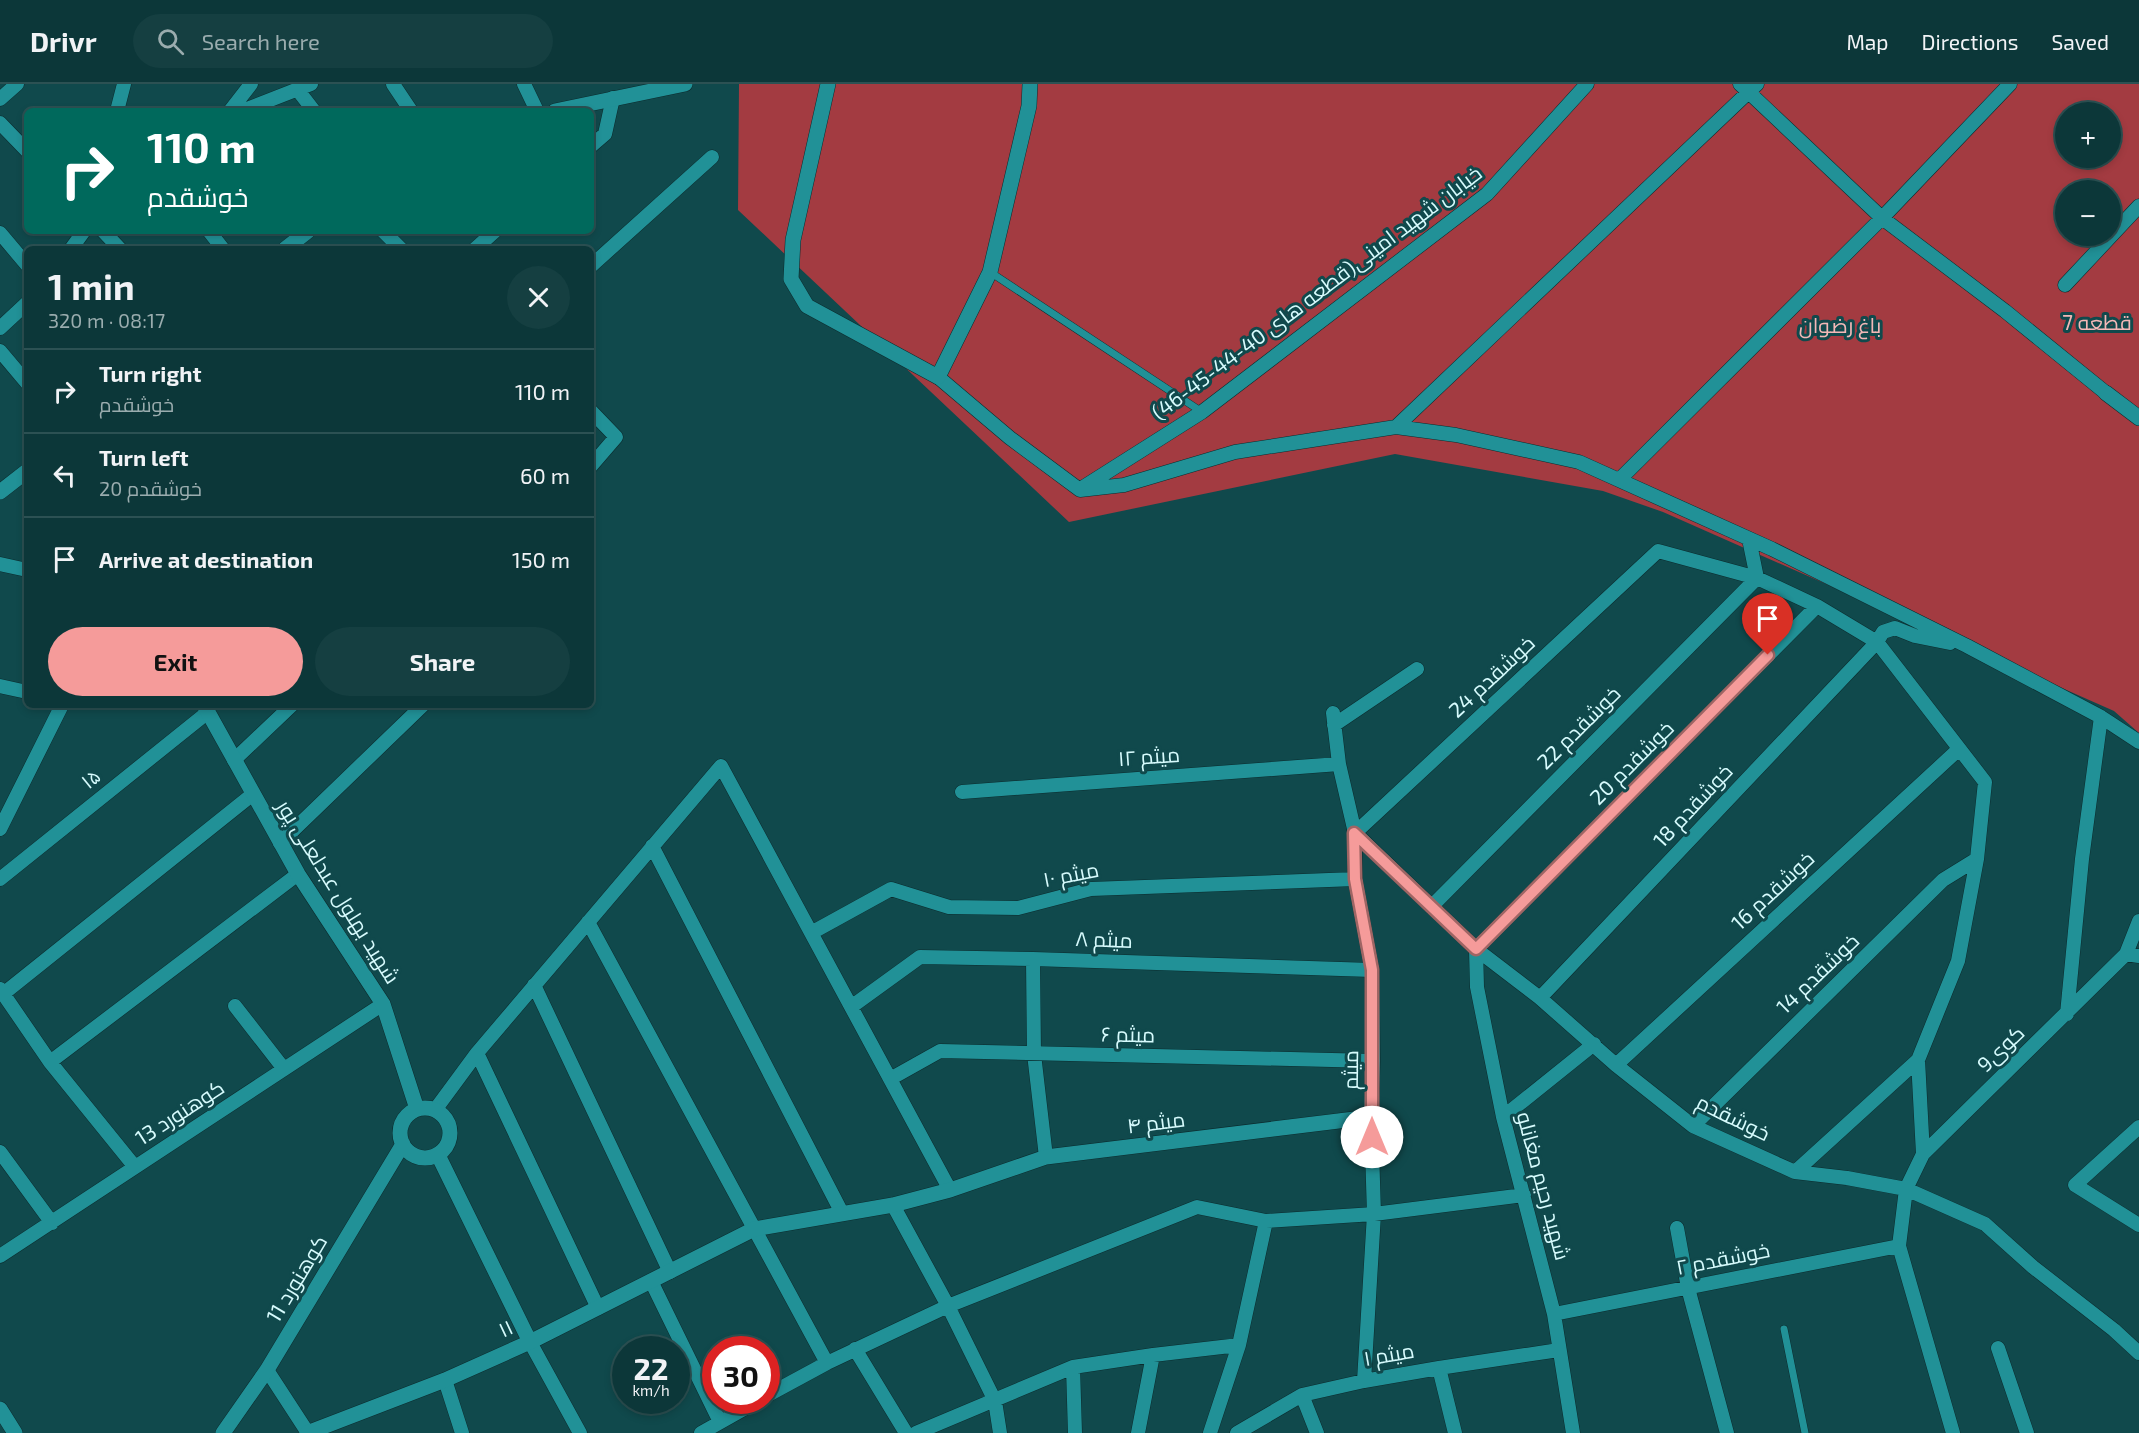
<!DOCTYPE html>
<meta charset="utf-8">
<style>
body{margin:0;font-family:"Exo 2",Cairo,sans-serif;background:#153f41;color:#f1f3f6;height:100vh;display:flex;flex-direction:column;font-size:22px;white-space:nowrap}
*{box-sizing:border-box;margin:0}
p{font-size:20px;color:#9aacae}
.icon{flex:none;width:33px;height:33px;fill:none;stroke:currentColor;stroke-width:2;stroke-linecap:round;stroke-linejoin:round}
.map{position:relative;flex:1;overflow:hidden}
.side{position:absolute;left:24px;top:162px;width:570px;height:462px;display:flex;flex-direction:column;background:#0c3739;border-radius:9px;box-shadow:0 3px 9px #0003,0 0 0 2px #2c5153}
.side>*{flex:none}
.hud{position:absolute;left:24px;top:24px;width:570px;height:126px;border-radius:9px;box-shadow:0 3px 9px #0003,0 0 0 2px #2c5153;background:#00695c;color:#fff;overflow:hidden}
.controls{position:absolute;left:2055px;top:18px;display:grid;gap:12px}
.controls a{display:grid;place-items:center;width:66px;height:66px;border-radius:50%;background:#0c3739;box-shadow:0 3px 9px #0003,0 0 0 2px #2c5153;font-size:30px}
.speed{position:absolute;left:612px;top:1252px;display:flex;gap:12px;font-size:30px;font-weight:700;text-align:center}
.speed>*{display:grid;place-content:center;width:78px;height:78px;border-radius:50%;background:#0c3739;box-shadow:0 3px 9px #0003,0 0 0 2px #2c5153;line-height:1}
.speed small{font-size:15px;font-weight:400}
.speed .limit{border:9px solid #d22;background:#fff;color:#111}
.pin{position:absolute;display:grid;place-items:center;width:51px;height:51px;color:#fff;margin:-62px -26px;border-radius:50% 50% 50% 0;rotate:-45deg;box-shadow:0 0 6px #0007}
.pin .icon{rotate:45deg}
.me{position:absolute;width:66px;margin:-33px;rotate:0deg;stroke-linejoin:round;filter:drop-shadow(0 0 4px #0008)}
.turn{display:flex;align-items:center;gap:21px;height:126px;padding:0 24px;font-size:27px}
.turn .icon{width:78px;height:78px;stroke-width:2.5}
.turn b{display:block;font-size:42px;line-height:51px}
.round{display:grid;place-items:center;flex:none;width:63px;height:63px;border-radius:32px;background:#153f41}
.headline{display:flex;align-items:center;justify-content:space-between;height:102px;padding:0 24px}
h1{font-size:36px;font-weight:700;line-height:45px}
.cta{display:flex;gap:12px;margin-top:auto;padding:12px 24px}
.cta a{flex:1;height:69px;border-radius:36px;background:#f59b9a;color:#111;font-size:24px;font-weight:700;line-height:69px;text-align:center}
.cta a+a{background:#153f41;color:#f1f3f6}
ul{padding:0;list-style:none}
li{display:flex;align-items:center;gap:18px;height:84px;padding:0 24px;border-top:2px solid #2c5153}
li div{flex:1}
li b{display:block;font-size:22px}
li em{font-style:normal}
header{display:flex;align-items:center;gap:36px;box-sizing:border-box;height:84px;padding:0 30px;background:#0c3739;border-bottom:2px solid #2c5153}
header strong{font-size:28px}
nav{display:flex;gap:33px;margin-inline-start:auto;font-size:21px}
.search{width:420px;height:54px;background:#153f41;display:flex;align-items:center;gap:15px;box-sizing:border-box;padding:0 21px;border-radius:33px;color:#9aacae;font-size:22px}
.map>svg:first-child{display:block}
</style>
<header>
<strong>Drivr</strong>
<div class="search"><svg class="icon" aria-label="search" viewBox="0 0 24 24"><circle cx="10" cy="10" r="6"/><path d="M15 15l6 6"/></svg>Search here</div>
<nav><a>Map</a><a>Directions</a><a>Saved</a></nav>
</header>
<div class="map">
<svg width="2139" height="1349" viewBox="0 0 2139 1349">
<rect width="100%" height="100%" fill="#10494c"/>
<path fill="#a33b41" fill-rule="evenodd" d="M 739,0 L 2139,0 L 2139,649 L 2114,627 L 1663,428 L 1603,407 L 1395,370 L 1069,438 L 738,126 ZM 2066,28 L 2110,28 L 2110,74 L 2066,74 ZM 2066,106 L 2110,106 L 2110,152 L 2066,152 Z"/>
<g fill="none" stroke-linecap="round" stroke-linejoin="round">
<g stroke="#0b2c2e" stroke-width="8">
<path id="service" d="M 990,188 L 1202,328
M 1784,1245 L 1805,1349"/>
</g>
<g stroke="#0b2c2e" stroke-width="15">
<path id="minor" d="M 393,0 L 411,27
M 524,0 L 537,27
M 1740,0 L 1882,134 L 2005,227 L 2106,309
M 297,5 L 314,27
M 0,15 L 17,0
M 117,27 L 124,0
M 230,27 L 251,0
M 242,27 L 311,0
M 0,39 L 27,67
M 591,62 L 605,50 L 613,14
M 103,147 L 120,165
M 209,147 L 223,165
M 383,147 L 401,165
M 0,149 L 27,181
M 71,165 L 84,147
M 475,165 L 495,147
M 591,182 L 712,73
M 2065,201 L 2139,122
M 0,244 L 27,219
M 0,267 L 27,299
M 938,293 L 1010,354 L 1080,406 L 1124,401 L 1235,368 L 1396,343 L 1456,351 L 1579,378 L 1772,465 L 1967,562 L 2101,633 L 2139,658
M 591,327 L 616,353 L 591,382
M 1396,343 L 1757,0
M 1620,395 L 1882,134 L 2010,0
M 1082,404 L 1202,328 L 1487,110 L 1587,0
M 0,480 L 27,486
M 0,602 L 27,608
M 1333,629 L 1339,680 L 1355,749 L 1355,795 L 1372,886 L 1373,977 L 1371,1033 L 1374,1130 L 1364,1297
M 1334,641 L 1417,585
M 234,676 L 292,621
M 962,708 L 1339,680
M 0,745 L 62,621
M 1355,749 L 1476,865 L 1540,914 L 1616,981 L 1693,1042 L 1795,1088 L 1847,1094 L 1906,1105 L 1985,1140 L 2033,1183 L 2114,1246 L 2139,1269
M 1355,749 L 1658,467 L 1757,494 L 1749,455
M 280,759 L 423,621
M 652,762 L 842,1129
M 0,795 L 208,628
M 1431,823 L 1757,494 L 1817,522 L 1877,558 L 1985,698 L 1977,775 L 1958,877 L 1918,976 L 1923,1070
M 588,838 L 827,1279
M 811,849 L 891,805 L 949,823 L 1018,824 L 1091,805 L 1355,795
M 2126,870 L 2139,837
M 1033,875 L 1034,970 L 1046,1073
M 534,901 L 670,1188
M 0,905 L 50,978 L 135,1083
M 3,910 L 253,710
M 1540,914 L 1877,558 L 1883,548 L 1895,544 L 1915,552 L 1950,559
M 235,922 L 284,985
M 851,923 L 920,873 L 1033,875 L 1372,886
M 2067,930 L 2082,775 L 2101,633
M 477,969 L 598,1224
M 50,978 L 298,790
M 1616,981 L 1959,665
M 890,995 L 940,967 L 1373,977
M 435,1026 L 477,969 L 721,682 L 950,1106
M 1503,1033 L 1594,960
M 1693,1042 L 1943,796 L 1977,775
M 2139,1043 L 2075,1101 L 2139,1141
M 0,1068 L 52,1139
M 1795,1088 L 1918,976
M 893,1121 L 948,1222 L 995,1317 L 1000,1349
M 1677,1144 L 1688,1204 L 1727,1349
M 0,1172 L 383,920
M 651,1197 L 720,1338
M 1554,1230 L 1899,1162
M 530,1258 L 580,1349
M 1998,1264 L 2027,1349
M 855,1265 L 906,1349
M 1073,1283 L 1075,1349
M 1439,1284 L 1455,1349
M 267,1286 L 308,1349
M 445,1296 L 462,1349
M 1302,1311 L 1317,1349
M 766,1312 L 827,1279 L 948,1222 L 1197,1123 L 1266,1137 L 1374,1130 L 1524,1111
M 701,1349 L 758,1317
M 916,1349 L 1073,1283 L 1153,1271 L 1239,1261
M 1138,1349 L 1153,1271
M 1210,1349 L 1239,1261 L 1266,1137
M 1237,1349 L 1302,1311 L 1364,1297 L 1439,1284 L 1559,1266
M 1573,1349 L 1554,1230 L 1503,1033 L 1477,903 L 1476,865 L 1817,522
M 1953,1349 L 1899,1162 L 1906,1105 L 1923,1070 L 2126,870 L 2139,872"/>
</g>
<g stroke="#0b2c2e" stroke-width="16">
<path id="tertiary" d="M 828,0 L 793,156 L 791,195 L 807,222 L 938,293 L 990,188 L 1029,22 L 1030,0
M 555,27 L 685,0
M 285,165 L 308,147
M 2106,309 L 2139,334
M 0,408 L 27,387
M 204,621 L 298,790 L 383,920 L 417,1025
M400 1049a25 25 0 1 1 50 0a25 25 0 1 1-50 0Z
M 530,1258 L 754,1145 L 893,1121 L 950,1106 L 1046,1073 L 1371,1033
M 223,1349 L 267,1286 L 403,1060
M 307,1349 L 445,1296 L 530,1258 L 438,1071"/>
</g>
<g stroke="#0b2c2e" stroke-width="16">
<path id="secondary" d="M 0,1325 L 15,1349"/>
</g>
<use href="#service" stroke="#219197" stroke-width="7"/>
<use href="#minor" stroke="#219197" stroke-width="14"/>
<use href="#tertiary" stroke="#219197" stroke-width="15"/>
<use href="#secondary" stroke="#219197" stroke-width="15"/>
</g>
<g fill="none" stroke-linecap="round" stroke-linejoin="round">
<g stroke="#9f6564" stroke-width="15">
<path id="route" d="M 1372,1053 L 1372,886 L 1355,795 L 1354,749 L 1476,865 L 1768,571"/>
</g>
<use href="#route" stroke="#f59b9a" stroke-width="10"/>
</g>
<g text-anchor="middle" stroke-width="6" stroke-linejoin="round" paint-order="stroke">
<g font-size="21" fill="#d7fbfd" stroke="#10494c">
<text transform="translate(1317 209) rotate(-37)" y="7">خیابان شهید امینی(قطعه های 40-44-45-46)</text>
<text transform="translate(1492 593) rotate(-43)" y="7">خوشقدم 24</text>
<text transform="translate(1579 644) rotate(-45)" y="7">خوشقدم 22</text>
<text transform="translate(1149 673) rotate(-4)" y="7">۱۲ میثم</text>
<text transform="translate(1632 679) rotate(-45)" y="7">خوشقدم 20</text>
<text transform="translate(91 695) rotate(-39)" y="7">۱۵</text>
<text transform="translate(1693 722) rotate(-47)" y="7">خوشقدم 18</text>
<text transform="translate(1071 791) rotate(-11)" y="7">۱۰ میثم</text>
<text transform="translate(1773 807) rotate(-43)" y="7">خوشقدم 16</text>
<text transform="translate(338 808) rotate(58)" y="7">شهید بهلول عبدلعلی پور</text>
<text transform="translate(1104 856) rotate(2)" y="7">۸ میثم</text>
<text transform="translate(1818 890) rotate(-44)" y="7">خوشقدم 14</text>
<text transform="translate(1128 951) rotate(1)" y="7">۶ میثم</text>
<text transform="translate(2001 965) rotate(-44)" y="7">کوی9</text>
<text transform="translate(1351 986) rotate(-89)" y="7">میثم</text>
<text transform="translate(180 1029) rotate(-33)" y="7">کوهنورد 13</text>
<text transform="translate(1733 1034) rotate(26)" y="7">خوشقدم</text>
<text transform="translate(1156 1039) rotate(-7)" y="7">۴ میثم</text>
<text transform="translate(1543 1102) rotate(75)" y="7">شهید رحیم مغانلو</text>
<text transform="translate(1723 1175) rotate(-11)" y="7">۲ خوشقدم</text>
<text transform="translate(297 1195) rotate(-59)" y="7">کوهنورد 11</text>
<text transform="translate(506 1245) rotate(-25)" y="7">۱۱</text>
<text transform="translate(1389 1271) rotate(-10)" y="7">۱ میثم</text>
</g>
<g font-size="21" fill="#f3b8b7" stroke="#10494c">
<text x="2097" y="246">قطعه 7</text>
<text x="1840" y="249">باغ رضوان</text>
</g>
</g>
</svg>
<div class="controls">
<a>+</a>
<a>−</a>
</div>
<div class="speed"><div>22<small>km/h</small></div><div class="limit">30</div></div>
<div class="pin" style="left:1768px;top:571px;background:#d93025"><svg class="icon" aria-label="arrive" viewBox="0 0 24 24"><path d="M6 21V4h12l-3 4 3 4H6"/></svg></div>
<svg class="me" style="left:1372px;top:1053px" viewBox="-20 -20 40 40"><circle r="19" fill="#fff"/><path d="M0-13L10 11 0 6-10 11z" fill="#f59b9a"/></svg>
<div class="hud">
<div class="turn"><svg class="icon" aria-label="right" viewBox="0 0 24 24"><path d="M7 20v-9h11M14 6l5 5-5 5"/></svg><div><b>110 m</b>خوشقدم</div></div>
</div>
<section class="side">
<div class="headline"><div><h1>1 min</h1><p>320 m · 08:17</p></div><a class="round"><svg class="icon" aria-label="close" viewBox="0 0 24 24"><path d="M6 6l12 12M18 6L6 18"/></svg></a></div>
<ul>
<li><svg class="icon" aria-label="right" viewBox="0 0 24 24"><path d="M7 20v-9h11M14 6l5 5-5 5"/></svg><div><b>Turn right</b><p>خوشقدم</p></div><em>110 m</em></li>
<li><svg class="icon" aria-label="left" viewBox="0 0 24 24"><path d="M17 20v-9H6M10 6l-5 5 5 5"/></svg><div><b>Turn left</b><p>خوشقدم 20</p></div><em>60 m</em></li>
<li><svg class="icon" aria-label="arrive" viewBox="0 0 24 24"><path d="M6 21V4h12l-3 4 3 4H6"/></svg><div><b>Arrive at destination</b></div><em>150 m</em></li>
</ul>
<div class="cta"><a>Exit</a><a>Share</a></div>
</section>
</div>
